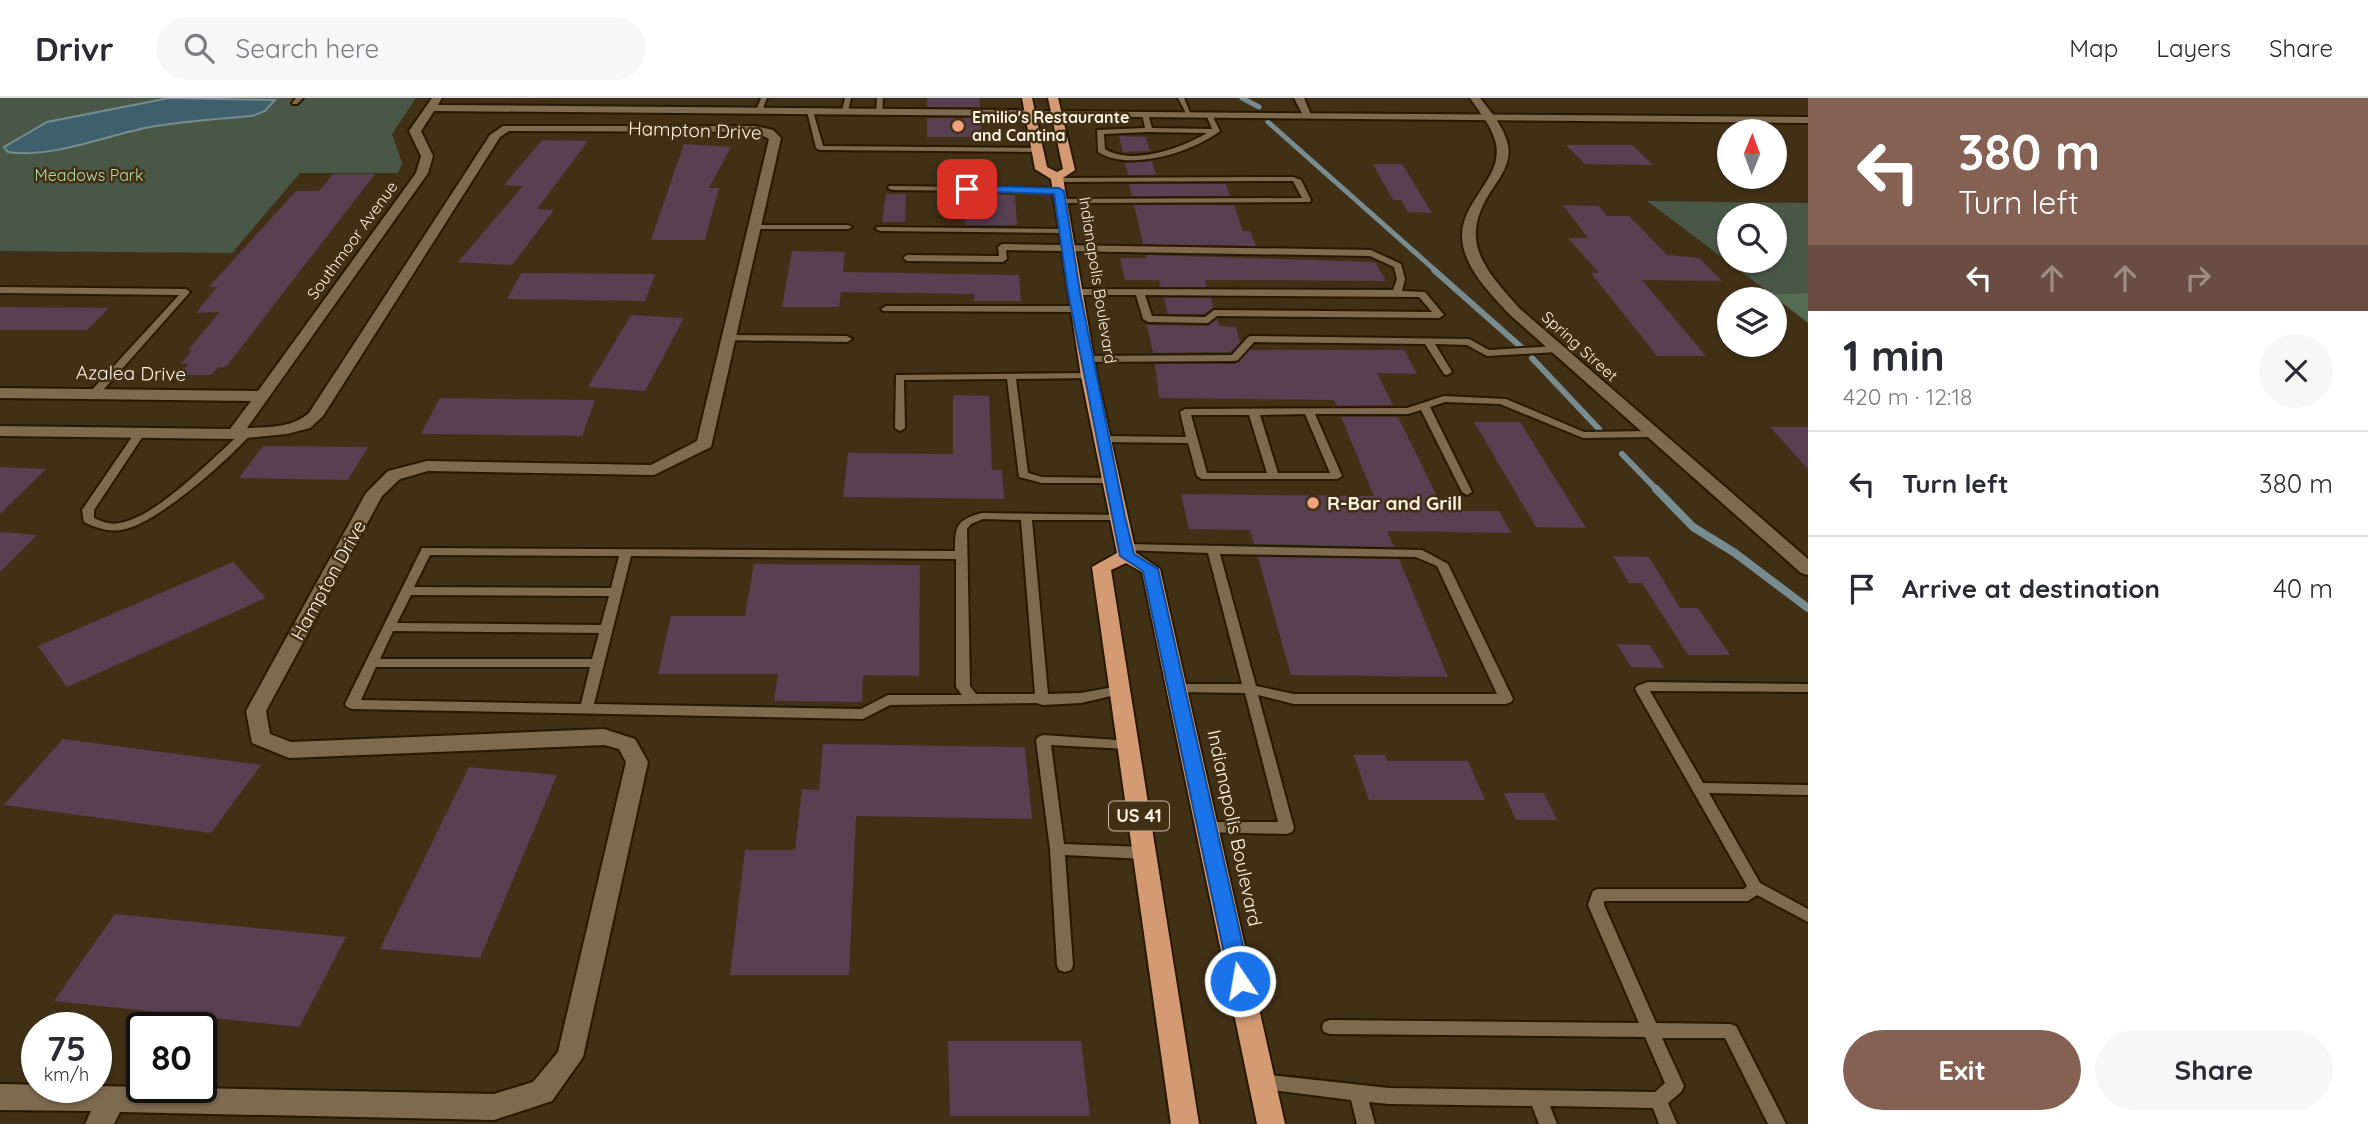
<!DOCTYPE html>
<meta charset="utf-8">
<style>
body{margin:0;font-family:Quicksand,sans-serif;background:#f7f7f7;color:#2b2b33;height:100vh;display:flex;flex-direction:column;font-size:26px;white-space:nowrap}
*{box-sizing:border-box;margin:0}
p{font-size:23px;color:#7c7c81}
.icon{flex:none;width:38px;height:38px;fill:none;stroke:currentColor;stroke-width:2;stroke-linecap:round;stroke-linejoin:round}
.map{position:relative;flex:1;overflow:hidden}
.details{display:flex;flex-direction:column;background:#fff;width:560px}
.details>*{flex:none}
.guide{background:#846153;color:#fff;overflow:hidden}
.needle{width:46px;rotate:1deg}
.controls{position:absolute;left:1717px;top:21px;display:grid;gap:14px}
.controls a{display:grid;place-items:center;width:70px;height:70px;border-radius:50%;background:#fff;box-shadow:0 2px 5px #0004;font-size:35px}
.speed{position:absolute;left:21px;top:914px;display:flex;gap:14px;font-size:35px;font-weight:700;text-align:center}
.speed>*{display:grid;place-content:center;width:91px;height:91px;border-radius:50%;background:#fff;box-shadow:0 2px 5px #0004;line-height:1}
.speed small{font-size:18px;font-weight:400}
.speed .limit{border:4px solid #111;border-radius:10px;background:#fff;color:#111}
.pin{position:absolute;display:grid;place-items:center;width:60px;height:60px;color:#fff;margin:-30px;border-radius:14px;box-shadow:0 4px 10px #0006}
.me{position:absolute;width:77px;margin:-38px;rotate:348deg;stroke-linejoin:round;filter:drop-shadow(0 0 5px #0008)}
.turn{display:flex;align-items:center;gap:24px;height:147px;padding:0 35px;font-size:32px}
.turn .icon{width:91px;height:91px;stroke-width:2.5}
.turn b{display:block;font-size:49px;line-height:60px}
.lanes{display:flex;align-items:center;height:66px;padding:0 35px;background:#0003;justify-content:center;gap:35px;direction:ltr}
.lanes .off{opacity:.35}
.round{display:grid;place-items:center;flex:none;width:74px;height:74px;border-radius:37px;background:#f7f7f7}
.headline{display:flex;align-items:center;justify-content:space-between;height:119px;padding:0 35px}
h1{font-size:42px;font-weight:700;line-height:52px}
.button{display:flex;gap:14px;margin-top:auto;padding:14px 35px}
.button a{flex:1;height:80px;border-radius:42px;background:#846153;color:#fff;font-size:28px;font-weight:700;line-height:80px;text-align:center}
.button a+a{background:#f7f7f7;color:#2b2b33}
ul{padding:0;list-style:none}
li{display:flex;align-items:center;gap:21px;height:105px;padding:0 35px;border-top:2px solid #e1e1e2}
li div{flex:1}
li b{display:block;font-size:26px}
li em{font-style:normal}
header{display:flex;align-items:center;gap:42px;box-sizing:border-box;height:98px;padding:0 35px;background:#fff;border-bottom:2px solid #e1e1e2}
header strong{font-size:33px}
nav{display:flex;gap:38px;margin-inline-start:auto;font-size:24px}
.search{width:490px;height:63px;background:#f7f7f7;display:flex;align-items:center;gap:18px;box-sizing:border-box;padding:0 24px;border-radius:38px;color:#7c7c81;font-size:26px}
main{display:flex;flex:1;min-height:0}
.map>svg:first-child{display:block}
</style>
<header>
<strong>Drivr</strong>
<div class="search"><svg class="icon" aria-label="search" viewBox="0 0 24 24"><circle cx="10" cy="10" r="6"/><path d="M15 15l6 6"/></svg>Search here</div>
<nav><a>Map</a><a>Layers</a><a>Share</a></nav>
</header>
<main>
<div class="map">
<svg width="1808" height="1026" viewBox="0 0 1808 1026">
<rect width="100%" height="100%" fill="#413016"/>
<path fill="#485746" fill-rule="evenodd" d="M 0,0 L 416,0 L 392,36 L 402,65 L 398,75 L 300,75 L 232,155 L 0,153 Z
M 1647,103 L 1808,105 L 1808,195 L 1771,196 ZM 1729,117 L 1774,117 L 1774,163 L 1729,163 Z"/>
<path fill="#566b53" d="M 1808,195 L 1808,225 L 1771,196 Z"/>
<path fill="#3e606d" stroke="#778c90" stroke-width="2" d="M 169,0 L 275,2 L 265,13 L 252,18 C 218,21 184,23 150,29 C 107,37 51,61 8,54 L 4,49 L 47,24 Z"/>
<g fill="none" stroke-linecap="round" stroke-linejoin="round">
<path stroke="#778c90" stroke-width="5" d="M 1242,0 L 1259,9
M 1268,24 L 1436,173"/>
<path stroke="#778c90" stroke-width="6" d="M 1434,172 L 1521,249
M 1532,260 L 1599,331
M 1622,356 L 1658,393"/>
<path stroke="#778c90" stroke-width="8" d="M 1656,391 L 1693,429 L 1735,455 L 1808,510"/>
</g>
<path fill="#583f52" d="M 927,0 L 979,0 L 980,9 L 927,9 Z
M 927,20 L 981,20 L 982,39 L 927,39 Z
M 1119,38 L 1146,39 L 1150,53 L 1123,54 Z
M 542,42 L 588,43 L 537,111 L 554,112 L 512,167 L 458,164 L 523,88 L 504,87 Z
M 684,46 L 731,49 L 709,90 L 719,90 L 705,142 L 651,142 Z
M 1566,47 L 1632,47 L 1653,67 L 1585,66 Z
M 1152,63 L 1156,77 L 1128,77 L 1125,65 Z
M 1373,66 L 1402,66 L 1432,115 L 1408,114 L 1401,102 L 1393,102 Z
M 333,76 L 375,76 L 226,269 L 218,269 L 211,277 L 179,277 L 189,266 L 181,266 L 192,252 L 188,252 L 220,214 L 196,215 L 217,189 L 209,189 L 296,93 L 319,93 Z
M 1129,86 L 1226,86 L 1230,98 L 1132,98 Z
M 886,96 L 906,96 L 905,124 L 882,124 Z
M 962,96 L 1015,97 L 1017,127 L 965,127 Z
M 1134,107 L 1234,107 L 1243,133 L 1250,133 L 1256,148 L 1143,146 Z
M 1563,107 L 1599,108 L 1607,118 L 1629,118 L 1667,157 L 1699,160 L 1722,183 L 1642,182 L 1706,258 L 1657,258 L 1591,175 L 1599,175 L 1568,140 L 1588,140 Z
M 792,153 L 845,154 L 843,174 L 1019,177 L 1021,203 L 974,203 L 974,196 L 841,194 L 839,209 L 782,209 Z
M 1146,157 L 1375,164 L 1386,183 L 1205,182 L 1207,189 L 1161,189 L 1159,182 L 1125,182 L 1120,160 L 1147,160 Z
M 521,175 L 655,176 L 645,203 L 507,201 Z
M 1164,200 L 1211,200 L 1213,210 L 1204,216 L 1168,216 Z
M 0,209 L 109,210 L 87,232 L 0,232 Z
M 631,217 L 684,220 L 645,293 L 588,289 Z
M 1217,221 L 1219,228 L 1236,229 L 1240,244 L 1231,254 L 1153,255 L 1147,227 L 1208,228 Z
M 1250,252 L 1404,252 L 1417,276 L 1377,275 L 1393,307 L 1337,308 L 1334,302 L 1159,300 L 1155,266 L 1235,266 Z
M 953,297 L 989,298 L 992,372 L 1002,372 L 1004,401 L 843,399 L 848,355 L 953,356 Z
M 440,300 L 595,302 L 582,338 L 421,336 Z
M 1341,319 L 1398,319 L 1444,413 L 1499,413 L 1511,435 L 1387,433 L 1394,449 L 1254,446 L 1250,432 L 1189,431 L 1181,396 L 1374,398 Z
M 1474,324 L 1520,324 L 1586,430 L 1536,429 Z
M 1770,329 L 1808,329 L 1808,371 Z
M 263,348 L 368,349 L 348,382 L 239,380 Z
M 0,369 L 46,371 L 0,416 Z
M 0,434 L 37,437 L 0,474 Z
M 1613,458 L 1649,459 L 1680,510 L 1698,510 L 1730,557 L 1688,557 L 1642,485 L 1629,485 Z
M 1258,459 L 1399,461 L 1448,579 L 1291,577 Z
M 233,464 L 266,500 L 67,589 L 38,548 Z
M 754,466 L 920,467 L 919,578 L 863,577 L 862,604 L 774,603 L 778,576 L 658,576 L 671,518 L 745,518 Z
M 1617,546 L 1650,547 L 1664,570 L 1631,569 Z
M 63,641 L 261,667 L 211,735 L 4,707 Z
M 823,646 L 1025,649 L 1032,721 L 856,718 L 849,877 L 730,877 L 745,752 L 795,752 L 802,691 L 819,692 Z
M 1354,657 L 1385,657 L 1387,663 L 1468,663 L 1485,702 L 1369,702 Z
M 469,669 L 557,677 L 480,860 L 380,851 Z
M 1504,695 L 1544,695 L 1557,722 L 1516,722 Z
M 115,816 L 346,839 L 299,929 L 54,903 Z
M 948,943 L 1081,943 L 1090,1018 L 950,1018 Z"/>
<g fill="none" stroke-linecap="round" stroke-linejoin="round">
<g stroke="#281800" stroke-width="4">
<path id="service" d="M 296,0 L 303,0 L 297,6 L 293,6 L 292,5 Z
M 761,0 L 767,0 L 762,13 L 759,15 L 756,13 Z
M 845,0 L 851,0 L 848,13 L 845,15 L 842,13 Z
M 877,0 L 883,0 L 882,14 L 879,16 L 876,14 Z
M 1178,0 L 1184,0 L 1191,17 L 1187,17 Z
M 810,11 L 813,13 L 823,48 L 1037,50 L 1041,52 L 1037,54 L 820,52 L 816,50 L 807,13 Z
M 1145,14 L 1148,16 L 1152,30 L 1212,31 L 1206,16 L 1211,15 L 1220,33 C 1193,54 1129,74 1098,54 L 1097,32 L 1145,30 L 1142,16 ZM 1149,34 L 1207,35 C 1182,50 1132,68 1105,51 L 1104,36 Z
M 1293,79 L 1301,82 L 1311,102 L 1310,104 L 1060,105 L 1057,105 L 1057,101 L 1302,100 L 1293,83 L 1057,84 L 1053,82 L 1057,80 Z
M 889,88 L 1059,90 L 1063,92 L 1059,94 L 892,92 L 888,90 Z
M 751,127 L 848,127 L 852,129 L 848,131 L 751,131 Z
M 877,129 L 1064,131 L 1068,133 L 1064,135 L 880,133 L 876,131 Z
M 1002,146 L 1371,152 L 1401,166 L 1405,181 L 1402,193 L 1425,194 L 1444,217 L 1439,220 L 1217,218 L 1208,225 L 1148,224 L 1143,221 L 1136,197 L 1074,197 L 1070,194 L 1074,191 L 1393,192 L 1397,181 L 1394,169 L 1370,158 L 1006,152 L 1007,161 L 1003,164 L 907,163 L 903,160 L 907,157 L 999,158 L 998,149 ZM 1145,197 L 1419,199 L 1432,214 L 1214,212 L 1205,219 L 1152,218 Z
M 0,189 L 186,191 L 190,194 L 98,298 L 94,299 L 89,296 L 90,294 L 179,197 L 0,195 Z
M 886,208 L 1077,208 L 1082,211 L 1077,214 L 883,213 L 881,211 Z
M 728,237 L 847,238 L 852,241 L 847,244 L 725,242 L 723,240 Z
M 1251,238 L 1469,241 L 1489,252 L 1557,248 L 1562,251 L 1557,254 L 1487,258 L 1467,247 L 1435,246 L 1452,274 L 1447,277 L 1444,276 L 1425,246 L 1254,244 L 1238,262 L 1235,263 L 1086,264 L 1081,261 L 1086,258 L 1232,257 L 1248,239 Z
M 1089,275 L 1094,278 L 1092,280 L 1016,281 L 1028,375 L 1042,379 L 1110,380 L 1114,381 L 1115,383 L 1114,385 L 1042,385 L 1019,379 L 1007,281 L 904,282 L 905,330 L 900,333 L 895,330 L 896,277 Z
M 1444,298 L 1506,301 L 1584,334 L 1652,333 L 1657,336 L 1652,339 L 1583,340 L 1500,306 L 1445,304 L 1430,309 L 1472,394 L 1467,397 L 1462,394 L 1421,312 L 1408,316 L 1315,316 L 1342,378 L 1337,381 L 1202,381 L 1197,378 L 1188,345 L 1102,344 L 1097,341 L 1102,338 L 1186,339 L 1180,314 L 1185,311 L 1407,310 ZM 1305,316 L 1330,375 L 1278,375 L 1260,317 ZM 1191,317 L 1249,317 L 1267,375 L 1207,375 Z
M 140,332 L 145,335 L 94,412 L 94,420 C 102,424 111,427 120,425 C 157,419 215,358 243,333 L 247,332 L 252,335 C 228,362 156,427 121,432 C 108,434 96,430 84,424 L 82,412 L 136,333 Z
M 982,415 L 1122,417 L 1124,419 L 1118,422 L 1032,422 L 1048,596 L 1081,595 L 1119,588 L 1124,589 L 1126,592 L 1124,595 L 1081,605 L 1042,607 L 1037,605 L 890,607 L 863,621 L 352,611 L 347,609 L 345,606 L 422,450 L 955,453 C 955,428 956,422 982,415 ZM 983,421 L 1021,422 L 1035,596 L 976,596 L 970,588 L 967,431 L 971,426 ZM 430,457 L 619,458 L 611,490 L 414,489 ZM 631,458 L 956,461 L 956,589 L 962,597 L 888,597 L 861,611 L 594,606 ZM 411,497 L 609,498 L 601,527 L 397,525 ZM 393,533 L 599,535 L 592,561 L 380,561 ZM 376,569 L 590,569 L 581,606 L 361,602 Z
M 1126,446 L 1422,452 L 1448,466 L 1513,601 L 1511,604 L 1506,606 L 1294,606 L 1258,597 L 1294,730 L 1292,734 L 1287,736 L 1203,734 L 1201,730 L 1203,726 L 1208,724 L 1278,724 L 1245,595 L 1178,594 L 1173,593 L 1171,590 L 1173,587 L 1178,586 L 1242,586 L 1208,455 L 1122,452 L 1120,450 L 1122,448 ZM 1220,456 L 1416,459 L 1437,468 L 1497,596 L 1294,596 L 1256,588 Z
M 1648,584 L 1808,586 L 1808,594 L 1650,593 L 1703,685 L 1808,687 L 1808,697 L 1709,695 L 1760,785 L 1808,811 L 1808,824 L 1757,797 L 1748,803 L 1604,803 L 1604,807 L 1656,925 L 1730,926 L 1736,928 L 1786,1026 L 1768,1026 L 1725,940 L 1662,940 L 1684,988 L 1681,994 L 1668,1005 L 1677,1026 L 1659,1026 L 1653,1010 L 1550,1008 L 1557,1026 L 1539,1026 L 1532,1008 L 1389,1006 L 1369,1004 L 1375,1026 L 1357,1026 L 1351,1002 L 1256,990 L 1253,984 L 1256,978 L 1262,976 L 1389,990 L 1655,994 L 1665,985 L 1645,939 L 1330,936 L 1324,934 L 1322,929 L 1324,924 L 1330,922 L 1639,925 L 1588,807 L 1593,793 L 1598,791 L 1744,791 L 1747,788 L 1635,591 L 1637,588 Z
M 1043,637 L 1132,643 L 1134,646 L 1132,649 L 1127,651 L 1051,647 L 1064,746 L 1144,749 L 1149,751 L 1151,755 L 1149,759 L 1144,761 L 1065,757 L 1073,867 L 1071,872 L 1065,874 L 1059,872 L 1057,867 L 1050,751 L 1036,642 L 1038,639 Z"/>
</g>
<g stroke="#281800" stroke-width="4">
<path id="minor" d="M 432,0 L 442,0 L 438,7 L 1029,12 L 1034,15 L 1029,18 L 434,13 L 421,33 L 433,58 L 428,75 L 247,330 C 270,329 291,330 309,315 L 490,37 L 503,28 L 755,28 L 773,32 L 781,40 L 711,349 L 654,377 L 428,373 L 400,381 L 382,398 L 266,613 L 270,636 L 291,644 L 604,631 L 635,641 L 648,664 L 583,959 L 552,1003 L 494,1022 L 120,1014 L 114,1026 L 85,1026 L 91,1013 L 0,1012 L 0,986 L 494,996 L 533,984 L 558,954 L 626,664 L 619,651 L 604,647 L 289,660 L 252,645 L 246,613 L 366,395 L 388,373 L 427,363 L 651,367 L 697,343 L 769,41 L 755,34 L 509,33 L 500,39 L 323,318 L 310,330 L 287,336 L 235,341 L 0,338 L 0,328 L 230,331 L 251,303 L 0,300 L 0,290 L 258,293 L 416,75 L 421,58 L 409,33 Z
M 1294,0 L 1304,0 L 1312,19 L 1304,19 Z
M 1470,0 L 1480,0 C 1491,14 1504,29 1508,47 C 1511,62 1503,76 1495,87 C 1457,141 1481,167 1519,210 L 1808,461 L 1808,477 L 1801,475 L 1509,216 C 1493,198 1473,179 1465,155 C 1449,108 1504,85 1496,46 C 1492,28 1480,15 1470,0 Z"/>
</g>
<g stroke="#281800" stroke-width="4">
<path id="tertiary" d="M 1025,13 L 1808,19 L 1808,25 L 1029,18 L 1024,15 Z"/>
</g>
<g stroke="#281800" stroke-width="4">
<path id="trunk" d="M 1022,0 L 1032,0 L 1047,69 L 1057,74 L 1063,71 L 1048,0 L 1058,0 L 1075,72 L 1063,80 L 1097,278 L 1136,455 L 1160,471 L 1285,1026 L 1257,1026 L 1142,474 L 1126,465 L 1111,472 L 1199,1026 L 1171,1026 L 1092,469 L 1117,455 L 1081,278 L 1051,81 L 1035,71 Z"/>
</g>
<use href="#service" fill="#7e6a4f" fill-rule="evenodd"/>
<use href="#minor" fill="#7e6a4f" fill-rule="evenodd"/>
<use href="#tertiary" fill="#7e6a4f" fill-rule="evenodd"/>
<use href="#trunk" fill="#d49a73" fill-rule="evenodd"/>
</g>
<path fill="#1a73e8" stroke="#114b97" stroke-width="2" d="M 967,88 L 1059,90 L 1064,93 L 1080,194 L 1125,419 L 1134,456 L 1158,471 L 1251,883 L 1248,889 L 1240,891 L 1233,889 L 1230,883 L 1143,473 L 1120,458 L 1068,194 L 1054,96 L 963,93 Z"/>
<g fill="#f0a27a" stroke="#413016" stroke-width="2.5">
<circle cx="958" cy="28" r="7"/>
<circle cx="1313" cy="405" r="7"/>
</g>
<g text-anchor="middle" stroke-width="5" stroke-linejoin="round" paint-order="stroke">
<g font-size="16" font-weight="bold" fill="#fdf2e2" stroke="#413016" text-anchor="start">
<text x="972" y="25">Emilio's Restaurante<tspan x="972" dy="18">and Cantina</tspan></text>
</g>
<g font-size="16" fill="#b2daac" stroke="#413016">
<text x="89" y="83">Meadows Park</text>
</g>
<g font-size="16" fill="#fdf2e2" stroke="#413016">
<text transform="translate(352 142) rotate(-54)" y="6">Southmoor Avenue</text>
<text transform="translate(1098 182) rotate(81)" y="6">Indianapolis Boulevard</text>
<text transform="translate(1580 248) rotate(42)" y="6">Spring Street</text>
</g>
<rect fill="#413016" stroke="#c5b8a5" stroke-width="2" x="1109" y="703.5" width="60" height="29" rx="5"/>
<g font-size="18" font-weight="bold" fill="#fdf2e2">
<text x="1139" y="724">US 41</text>
</g>
<g font-size="19" fill="#fdf2e2" stroke="#413016">
<text transform="translate(695 32) rotate(2)" y="7">Hampton Drive</text>
<text transform="translate(131 275) rotate(1)" y="7">Azalea Drive</text>
<text transform="translate(328 482) rotate(-61)" y="7">Hampton Drive</text>
<text transform="translate(1235 730) rotate(78)" y="7">Indianapolis Boulevard</text>
</g>
<g font-size="19" font-weight="bold" fill="#fdf2e2" stroke="#413016" text-anchor="start">
<text x="1327" y="412">R-Bar and Grill</text>
</g>
</g>
</svg>
<div class="controls">
<a><svg class="needle" viewBox="-14 -14 28 28"><path d="M0-13l5 13h-10z" fill="#e53935"/><path d="M0 13l5-13h-10z" fill="#7c7c81"/></svg></a>
<a><svg class="icon" aria-label="search" viewBox="0 0 24 24"><circle cx="10" cy="10" r="6"/><path d="M15 15l6 6"/></svg></a>
<a><svg class="icon" aria-label="layers" viewBox="0 0 24 24"><path d="M12 4l9 5-9 5-9-5zM3 14l9 5 9-5"/></svg></a>
</div>
<div class="speed"><div>75<small>km/h</small></div><div class="limit">80</div></div>
<div class="pin" style="left:967px;top:91px;background:#d93025"><svg class="icon" aria-label="arrive" viewBox="0 0 24 24"><path d="M6 21V4h12l-3 4 3 4H6"/></svg></div>
<svg class="me" style="left:1240px;top:883px" viewBox="-20 -20 40 40"><circle r="17" fill="#1a73e8" stroke="#fff" stroke-width="3"/><path d="M0-11L8 9 0 5-8 9z" fill="#fff"/></svg>
</div>
<section class="details">
<div class="guide">
<div class="turn"><svg class="icon" aria-label="left" viewBox="0 0 24 24"><path d="M17 20v-9H6M10 6l-5 5 5 5"/></svg><div><b>380 m</b>Turn left</div></div>
<div class="lanes"><svg class="icon" aria-label="left" viewBox="0 0 24 24"><path d="M17 20v-9H6M10 6l-5 5 5 5"/></svg><svg class="icon off" aria-label="ahead" viewBox="0 0 24 24"><path d="M12 20V5M6 11l6-6 6 6"/></svg><svg class="icon off" aria-label="ahead" viewBox="0 0 24 24"><path d="M12 20V5M6 11l6-6 6 6"/></svg><svg class="icon off" aria-label="right" viewBox="0 0 24 24"><path d="M7 20v-9h11M14 6l5 5-5 5"/></svg></div>
</div>
<div class="headline"><div><h1>1 min</h1><p>420 m · 12:18</p></div><a class="round"><svg class="icon" aria-label="close" viewBox="0 0 24 24"><path d="M6 6l12 12M18 6L6 18"/></svg></a></div>
<ul>
<li><svg class="icon" aria-label="left" viewBox="0 0 24 24"><path d="M17 20v-9H6M10 6l-5 5 5 5"/></svg><div><b>Turn left</b></div><em>380 m</em></li>
<li><svg class="icon" aria-label="arrive" viewBox="0 0 24 24"><path d="M6 21V4h12l-3 4 3 4H6"/></svg><div><b>Arrive at destination</b></div><em>40 m</em></li>
</ul>
<div class="button"><a>Exit</a><a>Share</a></div>
</section>
</main>
